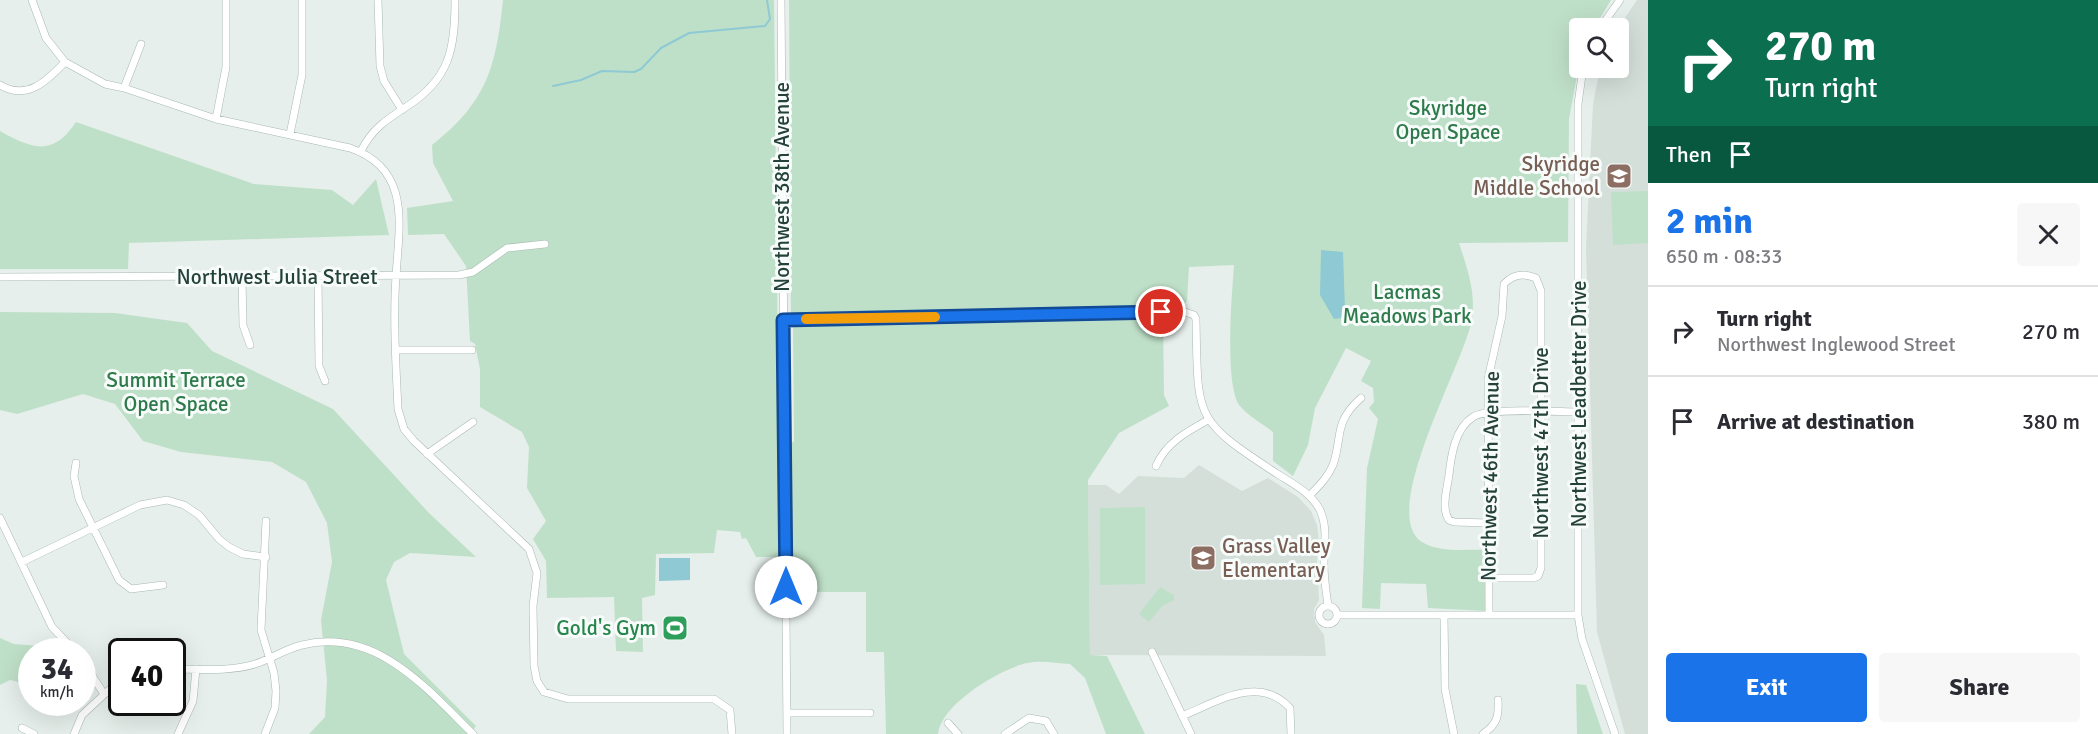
<!DOCTYPE html>
<meta charset="utf-8">
<style>
body{margin:0;font-family:Signika,sans-serif;background:#f7f7f7;color:#2b2b33;height:100vh;display:flex;flex-direction:column;font-size:22px;white-space:nowrap}
*{box-sizing:border-box;margin:0}
p{font-size:20px;color:#7c7c81}
.icon{flex:none;width:33px;height:33px;fill:none;stroke:currentColor;stroke-width:2;stroke-linecap:round;stroke-linejoin:round}
.map{position:relative;flex:1;overflow:hidden}
.details{display:flex;flex-direction:column;background:#fff;width:450px}
.details>*{flex:none}
.hud{background:#0b6e4f;color:#fff;overflow:hidden}
.fabs{position:absolute;left:1569px;top:18px;display:grid;gap:12px}
.fabs a{display:grid;place-items:center;width:60px;height:60px;border-radius:6px;background:#fff;box-shadow:0 6px 24px #0002;font-size:30px}
.speed{position:absolute;left:18px;top:638px;display:flex;gap:12px;font-size:30px;font-weight:700;text-align:center}
.speed>*{display:grid;place-content:center;width:78px;height:78px;border-radius:50%;background:#fff;box-shadow:0 6px 24px #0002;line-height:1}
.speed small{font-size:15px;font-weight:400}
.speed .limit{border:3px solid #111;border-radius:9px;background:#fff;color:#111}
.pin{position:absolute;display:grid;place-items:center;width:51px;height:51px;color:#fff;margin:-26px;border:3px solid #fff;border-radius:50%;box-shadow:0 2px 6px #0007}
.me{position:absolute;width:66px;margin:-33px;rotate:0deg;stroke-linejoin:round;filter:drop-shadow(0 0 4px #0008)}
.turn{display:flex;align-items:center;gap:21px;height:126px;padding:0 18px;font-size:27px}
.turn .icon{width:78px;height:78px;stroke-width:2.5}
.turn b{display:block;font-size:42px;line-height:51px}
.then{display:flex;align-items:center;height:57px;padding:0 18px;background:#0003;gap:12px;font-size:22px}
.round{display:grid;place-items:center;flex:none;width:63px;height:63px;border-radius:6px;background:#f7f7f7}
.headline{display:flex;align-items:center;justify-content:space-between;height:102px;padding:0 18px}
h1{font-size:36px;font-weight:700;line-height:45px;color:#1a73e8}
.action{display:flex;gap:12px;margin-top:auto;padding:12px 18px}
.action a{flex:1;height:69px;border-radius:6px;background:#1a73e8;color:#fff;font-size:24px;font-weight:700;line-height:69px;text-align:center}
.action a+a{background:#f7f7f7;color:#2b2b33}
ul{padding:0;list-style:none}
li{display:flex;align-items:center;gap:18px;height:90px;padding:0 18px;border-top:2px solid #e1e1e2}
li div{flex:1}
li b{display:block;font-size:22px}
li em{font-style:normal}
main{display:flex;flex:1;min-height:0}
.map>svg:first-child{display:block}
</style>
<main>
<div class="map">
<svg width="1648" height="734" viewBox="0 0 1648 734">
<rect width="100%" height="100%" fill="#e6efeb"/>
<path fill="#d4dfda" d="M 1637,0 L 1648,0 L 1648,734 L 1625,734 L 1597,632 L 1586,248 L 1593,104 L 1600,68 L 1618,68 L 1618,28 Z
M 1199,465 L 1242,491 L 1268,478 L 1298,497 L 1311,511 L 1317,525 L 1319,541 L 1317,563 L 1319,600 L 1314,609 L 1315,622 L 1324,635 L 1326,656 L 1090,655 L 1088,485 L 1106,485 L 1119,494 L 1138,476 L 1184,478 Z"/>
<path fill="#bfe0c8" d="M 503,0 L 774,0 L 780,557 L 756,557 L 746,538 L 742,539 L 740,532 L 717,530 L 714,553 L 656,554 L 655,595 L 642,598 L 643,652 L 616,651 L 614,597 L 547,598 L 546,561 L 533,539 L 546,521 L 527,488 L 529,447 L 522,432 L 480,407 L 480,369 L 475,344 L 470,341 L 466,266 L 444,234 L 408,235 L 407,208 L 453,201 L 433,163 L 432,145 C 487,102 496,67 503,0 Z
M 789,0 L 1611,0 L 1594,28 L 1580,28 L 1579,64 L 1569,119 L 1568,242 L 1459,243 C 1467,268 1476,292 1472,319 C 1465,362 1377,514 1422,542 C 1439,553 1466,549 1485,550 L 1486,611 L 1428,608 L 1426,584 L 1381,583 L 1380,609 L 1362,608 L 1367,468 L 1378,419 L 1369,408 L 1374,402 L 1373,388 L 1361,381 L 1371,361 L 1346,348 L 1315,408 L 1308,445 L 1293,476 L 1273,461 L 1273,432 C 1263,424 1248,416 1240,406 C 1224,386 1232,293 1234,265 L 1189,267 L 1187,301 L 1182,307 L 794,315 L 791,313 Z
M 76,122 L 254,184 L 332,190 L 353,205 L 376,179 L 389,235 L 129,243 L 128,269 L 0,269 L 0,131 C 32,149 53,157 76,122 Z
M 1648,191 L 1648,243 L 1613,245 L 1611,192 Z
M 0,312 L 115,313 L 187,323 L 212,351 L 333,409 L 429,513 L 476,557 L 410,553 L 394,562 L 386,580 L 404,654 L 476,726 L 470,734 L 309,734 L 325,717 L 327,680 L 321,620 L 332,562 L 327,523 L 306,482 L 272,462 L 181,452 L 143,441 L 115,404 L 83,394 L 17,414 L 0,410 Z
M 1163,317 L 1164,395 L 1169,406 L 1119,433 L 1088,480 L 1090,655 L 1107,656 L 1145,734 L 1106,734 L 1085,678 L 1070,664 C 1056,663 1040,660 1027,663 C 1000,669 941,704 938,734 L 886,734 L 884,652 L 866,652 L 866,592 L 792,592 L 790,442 L 794,442 L 793,327 Z
M 1145,507 L 1145,584 L 1100,585 L 1100,508 Z
M 1160,587 L 1174,595 L 1174,600 L 1162,606 L 1149,622 L 1139,614 Z
M 0,638 L 14,644 L 51,647 L 54,651 L 32,651 L 31,685 L 10,680 L 0,685 Z
M 1576,684 L 1586,685 L 1603,734 L 1577,734 Z"/>
<path fill="#8ec9d4" d="M 1321,250 L 1343,252 L 1345,309 L 1341,318 L 1334,319 L 1320,295 Z
M 659,558 L 690,558 L 690,580 L 659,581 Z"/>
<g fill="none" stroke-linecap="round" stroke-linejoin="round">
<path stroke="#8ec9d4" stroke-width="2" d="M 553,86 L 581,80 L 602,71 L 634,72 L 641,69 L 661,48 L 689,33 L 765,26 L 770,19 L 767,0"/>
<g stroke="#a8b8b2" stroke-width="8">
<path id="minor" d="M 32,0 L 46,38 L 65,62 L 105,84 L 124,88 L 216,119 L 350,148 C 412,169 399,226 396,276 C 393,320 396,366 398,409 L 404,429 L 414,441 L 529,549 L 537,573 L 533,606 L 534,666 L 537,681 L 544,692 L 568,699 L 714,699 L 730,710 L 732,734
M 378,0 L 380,66 L 384,81 L 402,110
M 781,0 L 787,734
M 1600,28 L 1620,0
M 1583,68 L 1578,104 L 1578,615 L 1582,639 L 1615,734
M 0,85 C 27,101 47,81 65,62
M 124,88 L 141,44
M 216,119 L 226,67 L 226,0
M 290,134 L 302,75 L 302,0
M 361,151 C 372,129 386,120 406,107 C 450,79 455,49 455,0
M 0,277 L 459,275 L 473,272 L 507,248 L 545,244
M 242,277 L 243,325 L 250,345
M 318,277 L 319,366 L 325,381
M 783,320 L 1182,311 L 1194,315 L 1196,319 C 1198,420 1193,419 1279,475 C 1295,485 1311,493 1320,510 C 1328,528 1324,545 1324,564 C 1324,578 1326,592 1328,605
M 397,350 L 472,350
M 427,454 L 473,422
M 76,463 L 74,476 L 79,499 L 119,580 L 131,589 L 163,585
M 1156,466 C 1166,443 1186,432 1208,420
M 1310,495 C 1319,486 1328,477 1333,465 C 1343,436 1333,423 1361,398
M 0,518 L 52,627 L 75,651
M 1488,523 L 1454,522 L 1449,520 C 1441,508 1447,489 1449,475 C 1451,456 1455,428 1473,417 C 1487,407 1558,412 1578,412
M 22,562 L 140,505 L 167,500 L 184,505 L 199,515 L 219,539 L 229,547 L 243,554 L 266,557
M1319 615a9 9 0 1 1 18 0a9 9 0 1 1-18 0Z
M 1338,615 L 1578,615
M 1444,615 L 1445,689 L 1454,734
M 1489,615 L 1488,379 L 1502,316 L 1504,284 C 1513,274 1524,273 1536,278 L 1541,291 L 1541,568 L 1538,576 L 1534,578 L 1489,578
M 1152,652 L 1191,734
M 82,660 L 104,694
M 172,669 C 199,669 229,672 255,664 C 271,659 285,649 302,645 C 376,627 426,688 473,734
M 787,713 L 870,713
M 1182,716 C 1217,702 1259,674 1290,708 L 1291,734
M 948,723 L 958,734
M 22,728 L 34,734
M 74,734 L 82,715 L 122,678
M 178,734 L 193,701 L 196,669
M 265,734 L 275,708 L 276,691 L 274,673 L 261,630 L 266,521
M 1005,734 L 1029,718 L 1046,721 L 1054,734
M 1483,734 C 1497,724 1499,717 1498,700"/>
</g>
<use href="#minor" stroke="#fff" stroke-width="7"/>
</g>
<g fill="none" stroke-linecap="round" stroke-linejoin="round">
<g stroke="#114b97" stroke-width="15">
<path id="route" d="M 786,587 L 783,320 L 1161,312"/>
</g>
<use href="#route" stroke="#1a73e8" stroke-width="10"/>
<path stroke="#f59e0b" stroke-width="10" d="M 806,319 L 935,317"/>
</g>
<defs>
<g id="school-square" transform="scale(1.35)"><rect x="-9" y="-9" width="18" height="18" rx="4" fill="#8d6e63" stroke="#f7fbf9"/><path d="M0-5L7-2L0 1L-7-2ZM-4 1L0 2.5L4 1V4Q0 6-4 4Z" fill="#fff"/></g>
<g id="stadium-square" transform="scale(1.35)"><rect x="-9" y="-9" width="18" height="18" rx="4" fill="#2e9e5b" stroke="#f7fbf9"/><path d="M0-5a6.5 5 0 1 0 0 10a6.5 5 0 1 0 0-10ZM-3.5-1.8h7v3.6h-7Z" fill="#fff"/></g>
</defs>
<g fill-rule="evenodd">
<use href="#school-square" x="1619" y="176"/>
<use href="#school-square" x="1203" y="558"/>
<use href="#stadium-square" x="675" y="628"/>
</g>
<g text-anchor="middle" stroke-width="6" stroke-linejoin="round" paint-order="stroke">
<g font-size="21" fill="#2d7a4b" stroke="#f7fbf9">
<text x="1448" y="115">Skyridge<tspan x="1448" dy="24">Open Space</tspan></text>
<text x="1407" y="299">Lacmas<tspan x="1407" dy="24">Meadows Park</tspan></text>
<text x="176" y="387">Summit Terrace<tspan x="176" dy="24">Open Space</tspan></text>
</g>
<g font-size="21" fill="#785e54" stroke="#f7fbf9" text-anchor="end">
<text x="1600" y="171">Skyridge<tspan x="1600" dy="24">Middle School</tspan></text>
<text x="1222" y="553" text-anchor="start">Grass Valley<tspan x="1222" dy="24">Elementary</tspan></text>
</g>
<g font-size="21" fill="#24423a" stroke="#f7fbf9">
<text transform="translate(782 187) rotate(-90)" y="7">Northwest 38th Avenue</text>
<text x="277" y="284">Northwest Julia Street</text>
<text transform="translate(1579 404) rotate(-90)" y="7">Northwest Leadbetter Drive</text>
<text transform="translate(1541 443) rotate(-90)" y="7">Northwest 47th Drive</text>
<text transform="translate(1490 476) rotate(-89)" y="7">Northwest 46th Avenue</text>
</g>
<g font-size="21" fill="#27864d" stroke="#f7fbf9" text-anchor="end">
<text x="656" y="635">Gold's Gym</text>
</g>
</g>
</svg>
<div class="fabs">
<a><svg class="icon" aria-label="search" viewBox="0 0 24 24"><circle cx="10" cy="10" r="6"/><path d="M15 15l6 6"/></svg></a>
</div>
<div class="speed"><div>34<small>km/h</small></div><div class="limit">40</div></div>
<div class="pin" style="left:1161px;top:312px;background:#d93025"><svg class="icon" aria-label="arrive" viewBox="0 0 24 24"><path d="M6 21V4h12l-3 4 3 4H6"/></svg></div>
<svg class="me" style="left:786px;top:587px" viewBox="-20 -20 40 40"><circle r="19" fill="#fff"/><path d="M0-13L10 11 0 6-10 11z" fill="#1a73e8"/></svg>
</div>
<section class="details">
<div class="hud">
<div class="turn"><svg class="icon" aria-label="right" viewBox="0 0 24 24"><path d="M7 20v-9h11M14 6l5 5-5 5"/></svg><div><b>270 m</b>Turn right</div></div>
<div class="then">Then<svg class="icon" aria-label="arrive" viewBox="0 0 24 24"><path d="M6 21V4h12l-3 4 3 4H6"/></svg></div>
</div>
<div class="headline"><div><h1>2 min</h1><p>650 m · 08:33</p></div><a class="round"><svg class="icon" aria-label="close" viewBox="0 0 24 24"><path d="M6 6l12 12M18 6L6 18"/></svg></a></div>
<ul>
<li><svg class="icon" aria-label="right" viewBox="0 0 24 24"><path d="M7 20v-9h11M14 6l5 5-5 5"/></svg><div><b>Turn right</b><p>Northwest Inglewood Street</p></div><em>270 m</em></li>
<li><svg class="icon" aria-label="arrive" viewBox="0 0 24 24"><path d="M6 21V4h12l-3 4 3 4H6"/></svg><div><b>Arrive at destination</b></div><em>380 m</em></li>
</ul>
<div class="action"><a>Exit</a><a>Share</a></div>
</section>
</main>
